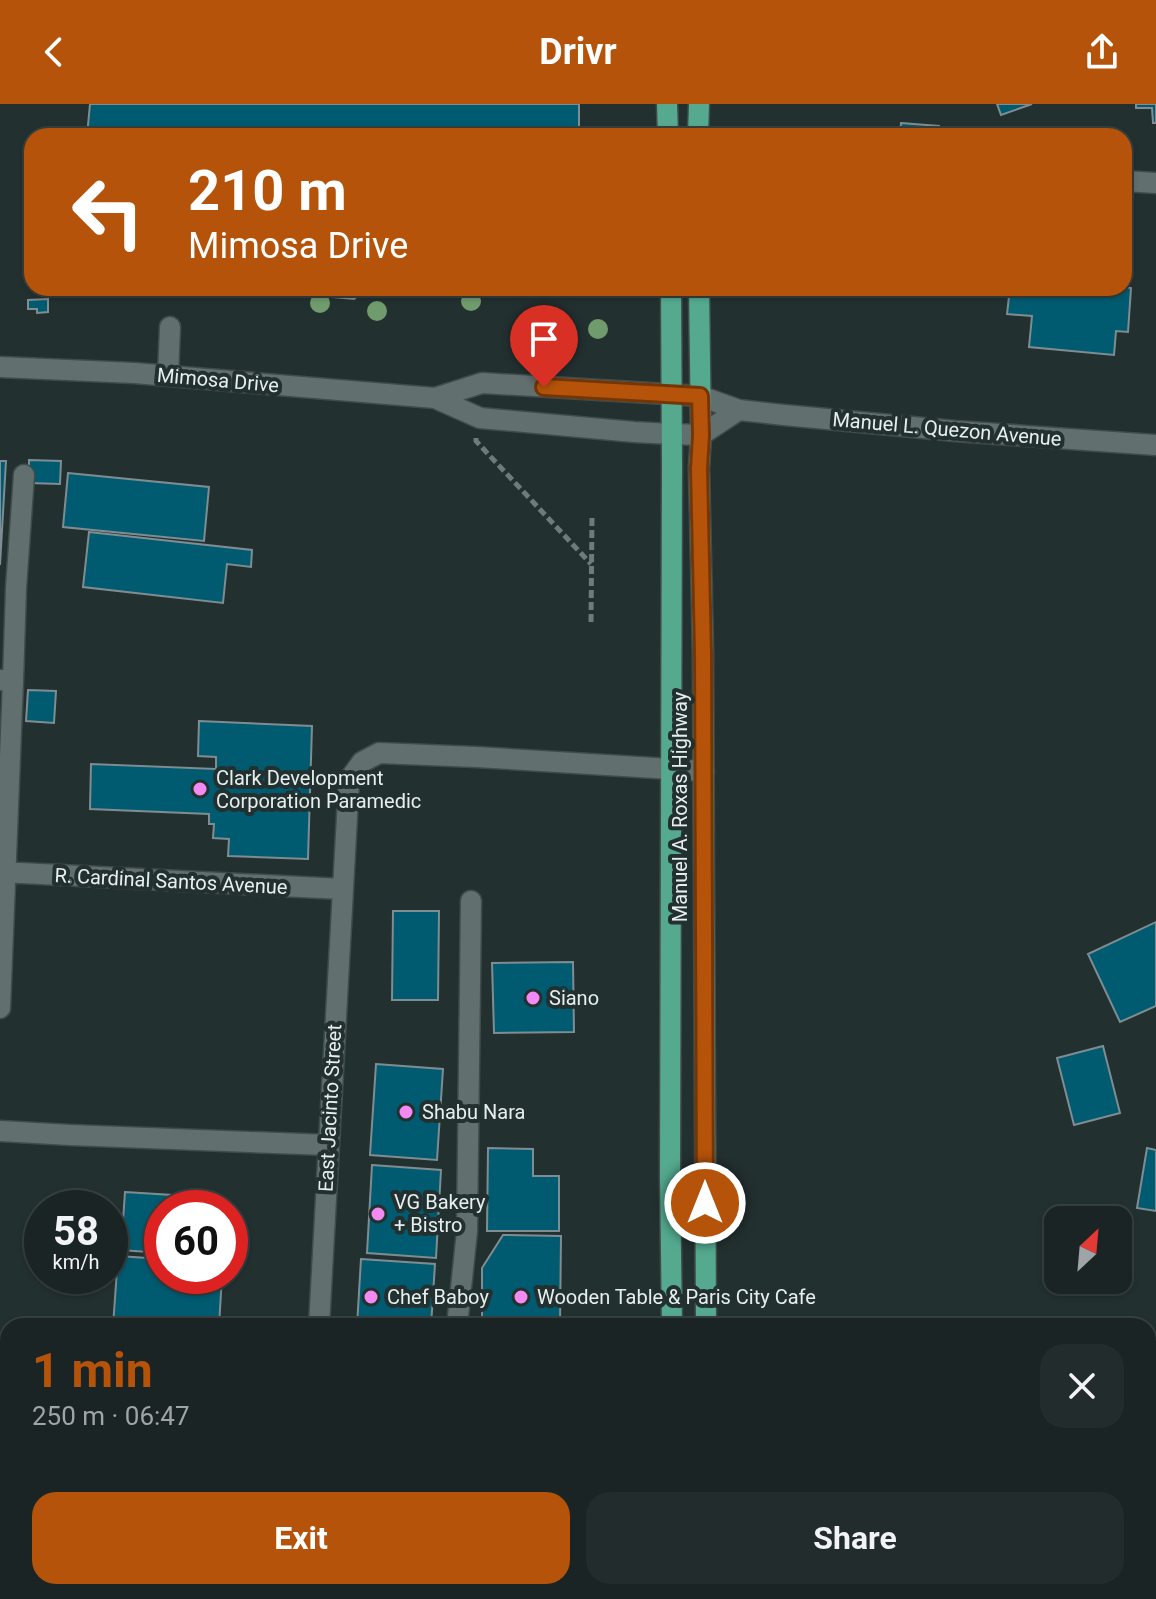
<!DOCTYPE html>
<meta charset="utf-8">
<style>
body{margin:0;font-family:Roboto,sans-serif;background:#232c2c;color:#f1f3f6;height:100vh;display:flex;flex-direction:column;font-size:30px;white-space:nowrap}
*{box-sizing:border-box;margin:0}
p{font-size:26px;color:#9fa4a6}
.icon{flex:none;width:44px;height:44px;fill:none;stroke:currentColor;stroke-width:2;stroke-linecap:round;stroke-linejoin:round}
.map{position:relative;flex:1;overflow:hidden}
.side{position:absolute;left:0px;top:1214px;width:1156px;height:282px;display:flex;flex-direction:column;background:#1a2424;border-radius:24px 24px 0 0;box-shadow:0 2px 6px #0004,0 0 0 2px #384141}
.side>*{flex:none}
.guide{position:absolute;left:24px;top:24px;width:1108px;height:168px;border-radius:24px;box-shadow:0 2px 6px #0004,0 0 0 2px #384141;background:#b45309;color:#fff;overflow:hidden}
.needle{width:52px;rotate:26deg}
.buttons{position:absolute;left:1044px;top:1102px;display:grid;gap:16px}
.buttons a{display:grid;place-items:center;width:88px;height:88px;border-radius:16px;background:#1a2424;box-shadow:0 2px 6px #0004,0 0 0 2px #384141;font-size:40px}
.speed{position:absolute;left:24px;top:1086px;display:flex;gap:16px;font-size:40px;font-weight:700;text-align:center}
.speed>*{display:grid;place-content:center;width:104px;height:104px;border-radius:50%;background:#1a2424;box-shadow:0 2px 6px #0004,0 0 0 2px #384141;line-height:1}
.speed small{font-size:20px;font-weight:400}
.speed .limit{border:12px solid #d22;background:#fff;color:#111}
.pin{position:absolute;display:grid;place-items:center;width:68px;height:68px;color:#fff;margin:-82px -34px;border-radius:50% 50% 50% 0;rotate:-45deg;box-shadow:0 0 8px #0007}
.pin .icon{rotate:45deg}
.me{position:absolute;width:88px;margin:-44px;rotate:0deg;stroke-linejoin:round;filter:drop-shadow(0 0 6px #0008)}
.turn{display:flex;align-items:center;gap:28px;height:168px;padding:0 32px;font-size:36px}
.turn .icon{width:104px;height:104px;stroke-width:2.5}
.turn b{display:block;font-size:56px;line-height:68px}
.round{display:grid;place-items:center;flex:none;width:84px;height:84px;border-radius:24px;background:#232c2c}
.summary{display:flex;align-items:center;justify-content:space-between;height:136px;padding:0 32px}
h1{font-size:48px;font-weight:700;line-height:60px;color:#b45309}
.button{display:flex;gap:16px;margin-top:auto;padding:16px 32px}
.button a{flex:1;height:92px;border-radius:24px;background:#b45309;color:#fff;font-size:32px;font-weight:700;line-height:92px;text-align:center}
.button a+a{background:#232c2c;color:#f1f3f6}
header{display:flex;justify-content:space-between;align-items:center;height:104px;padding:0 32px;background:#b45309;color:#fff;font-size:36px;font-weight:700}
.map>svg:first-child{display:block}
</style>
<header><svg class="icon" aria-label="back" viewBox="0 0 24 24"><path d="M15 5l-7 7 7 7"/></svg>Drivr<svg class="icon" aria-label="share" viewBox="0 0 24 24"><path d="M12 15V3M7 8l5-5 5 5M5 13v7h14v-7"/></svg></header>
<div class="map">
<svg width="1156" height="1495" viewBox="0 0 1156 1495">
<rect width="100%" height="100%" fill="#233030"/>
<path fill="#005b70" stroke="#7f8c91" stroke-width="2" d="M 90,0 L 579,0 L 579,32 L 87,32 Z
M 997,0 L 1032,0 L 1001,11 Z
M 1136,0 L 1156,0 L 1156,19 L 1153,19 L 1152,4 L 1136,4 Z
M 901,19 L 939,22 L 938,32 L 900,32 Z
M 1124,183 L 1131,184 L 1128,228 L 1116,227 L 1114,251 L 1029,243 L 1032,212 L 1007,210 L 1010,184 L 1054,184 L 1053,188 L 1066,189 L 1067,184 L 1079,184 L 1078,190 L 1089,191 L 1089,184 Z
M 236,184 L 368,184 L 354,195 Z
M 48,195 L 48,208 L 37,209 L 37,205 L 28,205 L 28,196 Z
M 29,356 L 61,357 L 60,380 L 29,379 Z
M 0,357 L 6,357 L 0,461 Z
M 68,369 L 209,383 L 204,437 L 63,423 Z
M 89,428 L 252,446 L 251,463 L 227,460 L 223,499 L 83,483 Z
M 28,586 L 56,587 L 54,619 L 26,617 Z
M 199,617 L 312,622 L 308,755 L 228,752 L 229,735 L 213,734 L 214,720 L 209,720 L 209,710 L 90,705 L 91,660 L 216,665 L 216,653 L 198,652 Z
M 393,807 L 439,807 L 438,896 L 392,896 Z
M 1156,818 L 1156,902 L 1120,918 L 1088,850 Z
M 573,858 L 574,928 L 494,929 L 492,859 Z
M 1103,942 L 1120,1009 L 1074,1021 L 1057,954 Z
M 376,960 L 443,965 L 437,1056 L 370,1051 Z
M 488,1044 L 533,1045 L 533,1072 L 559,1072 L 559,1127 L 487,1127 Z
M 1147,1044 L 1156,1046 L 1156,1107 L 1137,1104 Z
M 372,1061 L 441,1066 L 436,1154 L 367,1149 Z
M 125,1088 L 220,1094 L 220,1104 L 162,1104 L 162,1149 L 121,1146 Z
M 110,1112 L 121,1113 L 120,1129 L 110,1128 Z
M 503,1131 L 561,1132 L 560,1222 L 482,1222 L 482,1164 Z
M 118,1152 L 162,1155 L 162,1172 L 222,1172 L 219,1222 L 113,1222 Z
M 361,1155 L 435,1160 L 431,1222 L 357,1222 Z
M 1148,1320 L 1156,1320 L 1156,1357 L 1148,1357 Z
M 353,1488 L 386,1488 L 385,1495 L 352,1495 Z
M 474,1489 L 565,1490 L 565,1495 L 474,1495 Z"/>
<g fill="none" stroke-linecap="round" stroke-linejoin="round">
<g stroke="#404b4b" stroke-width="23">
<path id="minor" d="M 1124,77 L 1156,79
M 0,263 L 134,269 L 435,294 L 480,314 L 634,328 L 672,330 L 701,331 L 739,306
M 168,272 L 170,223
M 435,294 L 482,279 L 700,292 L 739,306 L 784,311 L 955,327 L 1156,341
M 0,576 L 13,577 L 0,904
M 13,577 L 16,484 L 24,371
M 0,768 L 342,785
M 0,1027 L 70,1031 L 328,1041
M 319,1222 L 349,676 L 362,658 L 379,649 L 476,653 L 704,667
M 457,1222 L 467,1127 L 471,797
M 1148,1284 L 1156,1285
M 0,1445 L 8,1445
M 304,1495 L 304,1488
M 440,1495 L 441,1488"/>
</g>
<g stroke="#404b4b" stroke-width="23">
<path id="major" d="M 667,0 L 668,32
M 698,32 L 699,0
M 671,184 L 672,362 L 670,1074 L 672,1222
M 699,184 L 701,331 L 699,364 L 703,549 L 706,1222
M 680,1488 L 680,1495
M 708,1488 L 708,1495"/>
</g>
<path stroke="#6f7a7a" stroke-width="5" stroke-dasharray="8 4" stroke-linecap="butt" d="M 476,334 L 476,337 L 591,460
M 591,518 L 592,412"/>
<use href="#minor" stroke="#616f6e" stroke-width="20"/>
<use href="#major" stroke="#54a98e" stroke-width="20"/>
</g>
<g fill="#6f9b6d">
<circle cx="471" cy="197" r="10"/>
<circle cx="320" cy="199" r="10"/>
<circle cx="377" cy="207" r="10"/>
<circle cx="598" cy="225" r="10"/>
</g>
<g fill="none" stroke-linecap="round" stroke-linejoin="round">
<g stroke="#753606" stroke-width="20">
<path id="route" d="M 544,283 L 700,292 L 701,331 L 699,364 L 703,549 L 705,1099"/>
</g>
<use href="#route" stroke="#b45309" stroke-width="14"/>
</g>
<g fill="#f38af2" stroke="#233030" stroke-width="3">
<circle cx="200" cy="685" r="8"/>
<circle cx="533" cy="894" r="8"/>
<circle cx="406" cy="1008" r="8"/>
<circle cx="378" cy="1110" r="8"/>
<circle cx="371" cy="1193" r="8"/>
<circle cx="521" cy="1193" r="8"/>
</g>
<g text-anchor="middle" stroke-width="8" stroke-linejoin="round" paint-order="stroke">
<g font-size="20" fill="#e6eeee" stroke="#233030">
<text transform="translate(218 276) rotate(5)" y="7">Mimosa Drive</text>
<text transform="translate(947 325) rotate(5)" y="7">Manuel L. Quezon Avenue</text>
<text transform="translate(680 703) rotate(-90)" y="7">Manuel A. Roxas Highway</text>
<text transform="translate(171 777) rotate(3)" y="7">R. Cardinal Santos Avenue</text>
<text transform="translate(330 1004) rotate(-87)" y="7">East Jacinto Street</text>
</g>
<g font-size="20" fill="#e6eeee" stroke="#233030" text-anchor="start">
<text x="216" y="681">Clark Development<tspan x="216" dy="23">Corporation Paramedic</tspan></text>
<text x="549" y="901">Siano</text>
<text x="422" y="1015">Shabu Nara</text>
<text x="394" y="1105">VG Bakery<tspan x="394" dy="23">+ Bistro</tspan></text>
<text x="387" y="1200">Chef Baboy</text>
<text x="537" y="1200">Wooden Table &amp; Paris City Cafe</text>
</g>
</g>
</svg>
<div class="buttons">
<a><svg class="needle" viewBox="-14 -14 28 28"><path d="M0-13l5 13h-10z" fill="#e53935"/><path d="M0 13l5-13h-10z" fill="#9fa4a6"/></svg></a>
</div>
<div class="speed"><div>58<small>km/h</small></div><div class="limit">60</div></div>
<div class="pin" style="left:544px;top:283px;background:#d93025"><svg class="icon" aria-label="arrive" viewBox="0 0 24 24"><path d="M6 21V4h12l-3 4 3 4H6"/></svg></div>
<svg class="me" style="left:705px;top:1099px" viewBox="-20 -20 40 40"><circle r="17" fill="#b45309" stroke="#fff" stroke-width="3"/><path d="M0-11L8 9 0 5-8 9z" fill="#fff"/></svg>
<div class="guide">
<div class="turn"><svg class="icon" aria-label="left" viewBox="0 0 24 24"><path d="M17 20v-9H6M10 6l-5 5 5 5"/></svg><div><b>210 m</b>Mimosa Drive</div></div>
</div>
<section class="side">
<div class="summary"><div><h1>1 min</h1><p>250 m · 06:47</p></div><a class="round"><svg class="icon" aria-label="close" viewBox="0 0 24 24"><path d="M6 6l12 12M18 6L6 18"/></svg></a></div>
<div class="button"><a>Exit</a><a>Share</a></div>
</section>
</div>
